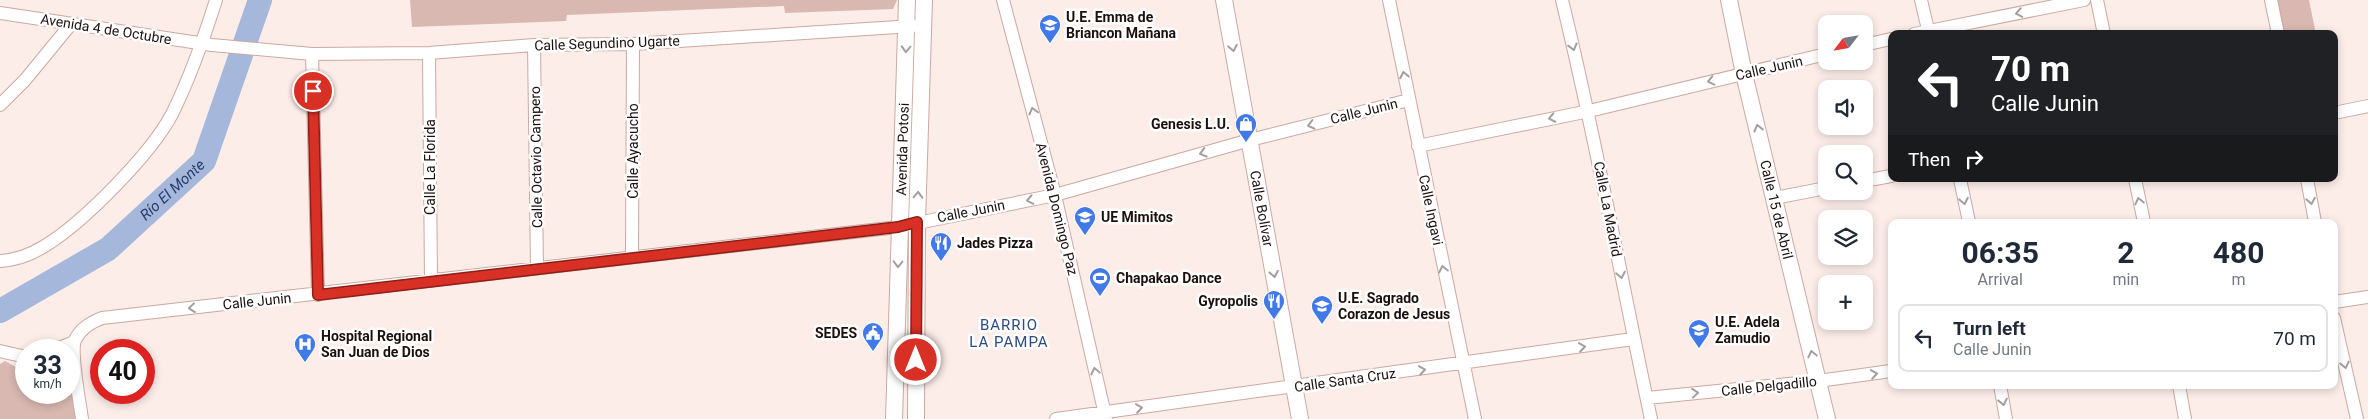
<!DOCTYPE html>
<meta charset="utf-8">
<style>
body{margin:0;font-family:Roboto,sans-serif;background:#f6f6f7;color:#1f2937;height:100vh;display:flex;flex-direction:column;font-size:19px;white-space:nowrap}
*{box-sizing:border-box;margin:0}
p{font-size:16px;color:#747a83}
.icon{flex:none;width:28px;height:28px;fill:none;stroke:currentColor;stroke-width:2;stroke-linecap:round;stroke-linejoin:round}
.map{position:relative;flex:1;overflow:hidden}
.side{position:absolute;left:1888px;top:219px;width:450px;height:170px;display:flex;flex-direction:column;background:#fff;border-radius:10px;box-shadow:0 2px 8px #0003}
.side>*{flex:none}
.top-card{position:absolute;left:1888px;top:30px;width:450px;height:152px;border-radius:10px;box-shadow:0 2px 8px #0003;background:#202124;color:#fff;overflow:hidden}
.needle{width:32px;rotate:239deg}
.fabs{position:absolute;left:1818px;top:15px;display:grid;gap:10px}
.fabs a{display:grid;place-items:center;width:55px;height:55px;border-radius:10px;background:#fff;box-shadow:0 2px 8px #0003;font-size:25px}
.speed{position:absolute;left:15px;top:339px;display:flex;gap:10px;font-size:25px;font-weight:700;text-align:center}
.speed>*{display:grid;place-content:center;width:65px;height:65px;border-radius:50%;background:#fff;box-shadow:0 2px 8px #0003;line-height:1}
.speed small{font-size:12px;font-weight:400}
.speed .limit{border:8px solid #d22;background:#fff;color:#111}
.pin{position:absolute;display:grid;place-items:center;width:42px;height:42px;color:#fff;margin:-21px;border:2px solid #fff;border-radius:50%;box-shadow:0 1px 5px #0007}
.me{position:absolute;width:55px;margin:-28px;rotate:0deg;stroke-linejoin:round;filter:drop-shadow(0 0 4px #0008)}
.turn{display:flex;align-items:center;gap:18px;height:105px;padding:0 20px;font-size:22px}
.turn .icon{width:65px;height:65px;stroke-width:2.5}
.turn b{display:block;font-size:35px;line-height:42px}
.then{display:flex;align-items:center;height:48px;padding:0 20px;background:#0003;gap:10px;font-size:19px}
.eta{display:flex;justify-content:space-evenly;align-items:center;height:85px;text-align:center}
.eta b{font-size:30px;font-weight:700;line-height:35px}
ul{padding:0;list-style:none}
li{display:flex;align-items:center;gap:15px;height:68px;margin:0 10px 8px;padding:0 10px;border:2px solid #e0e1e3;border-radius:10px}
li div{flex:1}
li b{display:block;font-size:19px}
li em{font-style:normal}
.map>svg:first-child{display:block}
</style>
<div class="map">
<svg width="2368" height="419" viewBox="0 0 2368 419">
<rect width="100%" height="100%" fill="#fcede9"/>
<path fill="#d8b8b1" d="M 410,0 L 897,0 L 893,9 L 785,13 L 784,6 L 567,15 L 566,21 L 412,27 Z
M 2273,0 L 2309,0 L 2316,34 L 2281,34 Z
M 69,353 L 77,419 L 0,419 L 0,364 L 5,361 L 16,367 L 26,367 L 26,392 L 69,392 Z"/>
<g fill="none" stroke-linecap="round" stroke-linejoin="round">
<path stroke="#a5b8db" stroke-width="24" id="s1" d="M 0,311 L 108,249 L 204,161 L 260,0"/>
<g stroke="#cca9a0" stroke-width="14">
<path id="minor" d="M 1003,0 L 1055,195 L 1106,419
M 1389,0 L 1475,419
M 1562,0 C 1596,139 1621,279 1651,419
M 1921,0 L 1929,34
M 2097,0 L 2104,34
M 2271,0 L 2278,34
M 0,13 L 212,45 L 312,54 L 429,53 L 534,45 L 633,44 L 913,26
M 1914,34 L 2084,0
M 534,45 L 537,268
M 1864,45 L 1891,39
M 429,53 L 431,281
M 312,54 L 318,295
M 0,105 L 25,80 L 71,24
M 2334,113 L 2368,106
M 1418,146 L 1589,111 L 1826,54
M 1960,179 L 1969,222
M 2135,179 L 2144,222
M 2307,179 L 2315,222
M 1864,181 L 1891,176
M 1775,198 L 1826,188
M 632,257 L 633,44
M 0,261 C 15,260 30,255 43,247 C 82,224 151,154 172,114 C 190,78 204,38 216,0
M 2334,302 L 2368,297
M 2334,318 L 2357,419
M 54,350 L 74,342
M 0,351 L 26,357
M 2000,385 L 2006,419
M 2179,385 L 2185,419
M 1647,398 L 1818,381 L 1891,371
M 82,419 C 80,403 70,353 75,340 C 81,328 90,323 102,318 L 898,227 L 1055,195 L 1250,140 L 1409,100
M 1056,419 L 1633,339"/>
</g>
<g stroke="#cca9a0" stroke-width="18">
<g id="tertiary">
<path id="s2" d="M 1224,0 L 1300,419"/>
<path id="s3" d="M 1729,0 L 1744,74 L 1827,419"/>
<path id="s4" d="M 894,419 L 907,0"/>
<path d="M 916,419 L 917,222 L 924,0"/>
</g>
</g>
<use href="#minor" stroke="#fff" stroke-width="12"/>
<use href="#tertiary" stroke="#fff" stroke-width="16"/>
</g>
<defs><path id="oneway-chevron" d="M-2-3.5L2.5 0L-2 3.5" fill="none" stroke-width="1.6" stroke-linecap="round" stroke-linejoin="round" transform="scale(1.25)"/></defs>
<g stroke="#a49f9e">
<use href="#oneway-chevron" transform="translate(2019 13) rotate(169)"/>
<use href="#oneway-chevron" transform="translate(1573 47) rotate(76)"/>
<use href="#oneway-chevron" transform="translate(1233 48) rotate(79)"/>
<use href="#oneway-chevron" transform="translate(906 49) rotate(92)"/>
<use href="#oneway-chevron" transform="translate(1404 75) rotate(-101)"/>
<use href="#oneway-chevron" transform="translate(1711 81) rotate(167)"/>
<use href="#oneway-chevron" transform="translate(1033 111) rotate(-105)"/>
<use href="#oneway-chevron" transform="translate(1552 118) rotate(168)"/>
<use href="#oneway-chevron" transform="translate(1311 125) rotate(166)"/>
<use href="#oneway-chevron" transform="translate(1758 128) rotate(-104)"/>
<use href="#oneway-chevron" transform="translate(1203 153) rotate(164)"/>
<use href="#oneway-chevron" transform="translate(918 195) rotate(-88)"/>
<use href="#oneway-chevron" transform="translate(1030 200) rotate(169)"/>
<use href="#oneway-chevron" transform="translate(1964 201) rotate(79)"/>
<use href="#oneway-chevron" transform="translate(2139 201) rotate(-103)"/>
<use href="#oneway-chevron" transform="translate(2311 201) rotate(80)"/>
<use href="#oneway-chevron" transform="translate(898 264) rotate(91)"/>
<use href="#oneway-chevron" transform="translate(1443 269) rotate(-102)"/>
<use href="#oneway-chevron" transform="translate(1274 274) rotate(80)"/>
<use href="#oneway-chevron" transform="translate(1621 275) rotate(79)"/>
<use href="#oneway-chevron" transform="translate(192 308) rotate(174)"/>
<use href="#oneway-chevron" transform="translate(1582 347) rotate(-8)"/>
<use href="#oneway-chevron" transform="translate(1812 354) rotate(-103)"/>
<use href="#oneway-chevron" transform="translate(2345 365) rotate(77)"/>
<use href="#oneway-chevron" transform="translate(1422 370) rotate(-8)"/>
<use href="#oneway-chevron" transform="translate(1095 371) rotate(-103)"/>
<use href="#oneway-chevron" transform="translate(1874 374) rotate(-8)"/>
<use href="#oneway-chevron" transform="translate(1695 393) rotate(-6)"/>
<use href="#oneway-chevron" transform="translate(2003 402) rotate(79)"/>
<use href="#oneway-chevron" transform="translate(1139 408) rotate(-8)"/>
</g>
<g fill="none" stroke-linecap="round" stroke-linejoin="round">
<g stroke="#8d1f18" stroke-width="12">
<path id="route" d="M 313,91 L 318,295 L 898,227 L 917,222 L 916,360"/>
</g>
<use href="#route" stroke="#d93025" stroke-width="9"/>
</g>
<defs>
<g id="school-pin" transform="scale(1.125)"><path d="M0 17L-7.5 6A9.5 9.5 0 1 1 7.5 6Z" fill="#4279e9" stroke="#fefefe"/><path d="M0-5L7-2L0 1L-7-2ZM-4 1L0 2.5L4 1V4Q0 6-4 4Z" fill="#fff"/></g>
<g id="shop-pin" transform="scale(1.125)"><path d="M0 17L-7.5 6A9.5 9.5 0 1 1 7.5 6Z" fill="#4279e9" stroke="#fefefe"/><path d="M-5-2.5h2.3a2.7 3.5 0 0 1 5.4 0H5L5.5 6h-11ZM-1.5-2.5h3a1.5 2.3 0 0 0-3 0Z" fill="#fff"/></g>
<g id="restaurant-pin" transform="scale(1.125)"><path d="M0 17L-7.5 6A9.5 9.5 0 1 1 7.5 6Z" fill="#4279e9" stroke="#fefefe"/><path d="M-5-6h1v4h1v-4h1v4h1v-4h1v5L-1.5 .5V6h-2V.5L-5-1ZM5-6V6H3V1.5H1.5Q1.5-4 5-6Z" fill="#fff"/></g>
<g id="stadium-pin" transform="scale(1.125)"><path d="M0 17L-7.5 6A9.5 9.5 0 1 1 7.5 6Z" fill="#4279e9" stroke="#fefefe"/><path d="M0-5a6.5 5 0 1 0 0 10a6.5 5 0 1 0 0-10ZM-3.5-1.8h7v3.6h-7Z" fill="#fff"/></g>
<g id="civic-pin" transform="scale(1.125)"><path d="M0 17L-7.5 6A9.5 9.5 0 1 1 7.5 6Z" fill="#4279e9" stroke="#fefefe"/><path d="M-.6-6.5H3V-4.5H.6V-3L4-1V1h2V6H-6V1h2V-1L-.6-3ZM-1.2 2.5V6h2.4V2.5Z" fill="#fff"/></g>
<g id="hospital-pin" transform="scale(1.125)"><path d="M0 17L-7.5 6A9.5 9.5 0 1 1 7.5 6Z" fill="#4279e9" stroke="#fefefe"/><path d="M-5-5h3v3.5h4V-5h3V5h-3V1.5h-4V5h-3Z" fill="#fff"/></g>
</defs>
<g fill-rule="evenodd">
<use href="#school-pin" x="1050" y="25"/>
<use href="#shop-pin" x="1246" y="124"/>
<use href="#school-pin" x="1085" y="217"/>
<use href="#restaurant-pin" x="941" y="243"/>
<use href="#stadium-pin" x="1100" y="278"/>
<use href="#restaurant-pin" x="1274" y="301"/>
<use href="#school-pin" x="1322" y="306"/>
<use href="#school-pin" x="1699" y="330"/>
<use href="#civic-pin" x="873" y="333"/>
<use href="#hospital-pin" x="305" y="344"/>
</g>
<g text-anchor="middle" stroke-width="5" stroke-linejoin="round" paint-order="stroke">
<g font-size="14" font-weight="bold" fill="#1c100d" stroke="#fefefe" text-anchor="start">
<text x="1066" y="22">U.E. Emma de<tspan x="1066" dy="16">Briancon Mañana</tspan></text>
<text x="1230" y="129" text-anchor="end">Genesis L.U.</text>
<text x="1101" y="222">UE Mimitos</text>
<text x="957" y="248">Jades Pizza</text>
<text x="1116" y="283">Chapakao Dance</text>
<text x="1338" y="303">U.E. Sagrado<tspan x="1338" dy="16">Corazon de Jesus</tspan></text>
<text x="1258" y="306" text-anchor="end">Gyropolis</text>
<text x="1715" y="327">U.E. Adela<tspan x="1715" dy="16">Zamudio</tspan></text>
<text x="857" y="338" text-anchor="end">SEDES</text>
<text x="321" y="341">Hospital Regional<tspan x="321" dy="16">San Juan de Dios</tspan></text>
</g>
<g font-size="14" fill="#1c100d" stroke="#fefefe">
<text transform="translate(106 29) rotate(9)" y="5">Avenida 4 de Octubre</text>
<text transform="translate(607 43) rotate(-2)" y="5">Calle Segundino Ugarte</text>
<text transform="translate(1769 68) rotate(-13)" y="5">Calle Junin</text>
<text transform="translate(1364 111) rotate(-14)" y="5">Calle Junin</text>
<text dy="5" stroke="none"><textPath href="#s4" startOffset="270">Avenida Potosi</textPath></text>
<text transform="translate(633 151) rotate(-90)" y="5">Calle Ayacucho</text>
<text transform="translate(536 157) rotate(-91)" y="5">Calle Octavio Campero</text>
<text transform="translate(430 167) rotate(-90)" y="5">Calle La Florida</text>
<text transform="translate(1057 209) rotate(76)" y="5">Avenida Domingo Paz</text>
<text dy="5" stroke="none"><textPath href="#s2" startOffset="212">Calle Bolívar</textPath></text>
<text transform="translate(1608 209) rotate(79)" y="5">Calle La Madrid</text>
<text transform="translate(1431 210) rotate(78)" y="5">Calle Ingavi</text>
<text dy="5" stroke="none"><textPath href="#s3" startOffset="215">Calle 15 de Abril</textPath></text>
<text transform="translate(971 211) rotate(-11)" y="5">Calle Junin</text>
<text transform="translate(257 301) rotate(-6)" y="5">Calle Junin</text>
<text transform="translate(1345 380) rotate(-8)" y="5">Calle Santa Cruz</text>
<text transform="translate(1769 386) rotate(-6)" y="5">Calle Delgadillo</text>
</g>
<g font-size="15" font-style="italic" fill="#263d6b" stroke="#fefefe">
<text dy="5" stroke="none"><textPath href="#s1" startOffset="212">Río El Monte</textPath></text>
</g>
<g font-size="15" letter-spacing="1" fill="#2e4b83" stroke="#fefefe">
<text x="1009" y="330">BARRIO<tspan x="1009" dy="17">LA PAMPA</tspan></text>
</g>
</g>
</svg>
<div class="fabs">
<a><svg class="needle" viewBox="-14 -14 28 28"><path d="M0-13l5 13h-10z" fill="#e53935"/><path d="M0 13l5-13h-10z" fill="#747a83"/></svg></a>
<a><svg class="icon" aria-label="sound" viewBox="0 0 24 24"><path d="M4 9h4l5-4v14l-5-4H4zM17 9q2 3 0 6"/></svg></a>
<a><svg class="icon" aria-label="search" viewBox="0 0 24 24"><circle cx="10" cy="10" r="6"/><path d="M15 15l6 6"/></svg></a>
<a><svg class="icon" aria-label="layers" viewBox="0 0 24 24"><path d="M12 4l9 5-9 5-9-5zM3 14l9 5 9-5"/></svg></a>
<a>+</a>
</div>
<div class="speed"><div>33<small>km/h</small></div><div class="limit">40</div></div>
<div class="pin" style="left:313px;top:91px;background:#d93025"><svg class="icon" aria-label="arrive" viewBox="0 0 24 24"><path d="M6 21V4h12l-3 4 3 4H6"/></svg></div>
<svg class="me" style="left:916px;top:360px" viewBox="-20 -20 40 40"><circle r="17" fill="#d93025" stroke="#fff" stroke-width="3"/><path d="M0-11L8 9 0 5-8 9z" fill="#fff"/></svg>
<div class="top-card">
<div class="turn"><svg class="icon" aria-label="left" viewBox="0 0 24 24"><path d="M17 20v-9H6M10 6l-5 5 5 5"/></svg><div><b>70 m</b>Calle Junin</div></div>
<div class="then">Then<svg class="icon" aria-label="right" viewBox="0 0 24 24"><path d="M7 20v-9h11M14 6l5 5-5 5"/></svg></div>
</div>
<section class="side">
<div class="eta">
<div><b>06:35</b><p>Arrival</p></div>
<div><b>2</b><p>min</p></div>
<div><b>480</b><p>m</p></div>
</div>
<ul>
<li><svg class="icon" aria-label="left" viewBox="0 0 24 24"><path d="M17 20v-9H6M10 6l-5 5 5 5"/></svg><div><b>Turn left</b><p>Calle Junin</p></div><em>70 m</em></li>
</ul>
</section>
</div>
